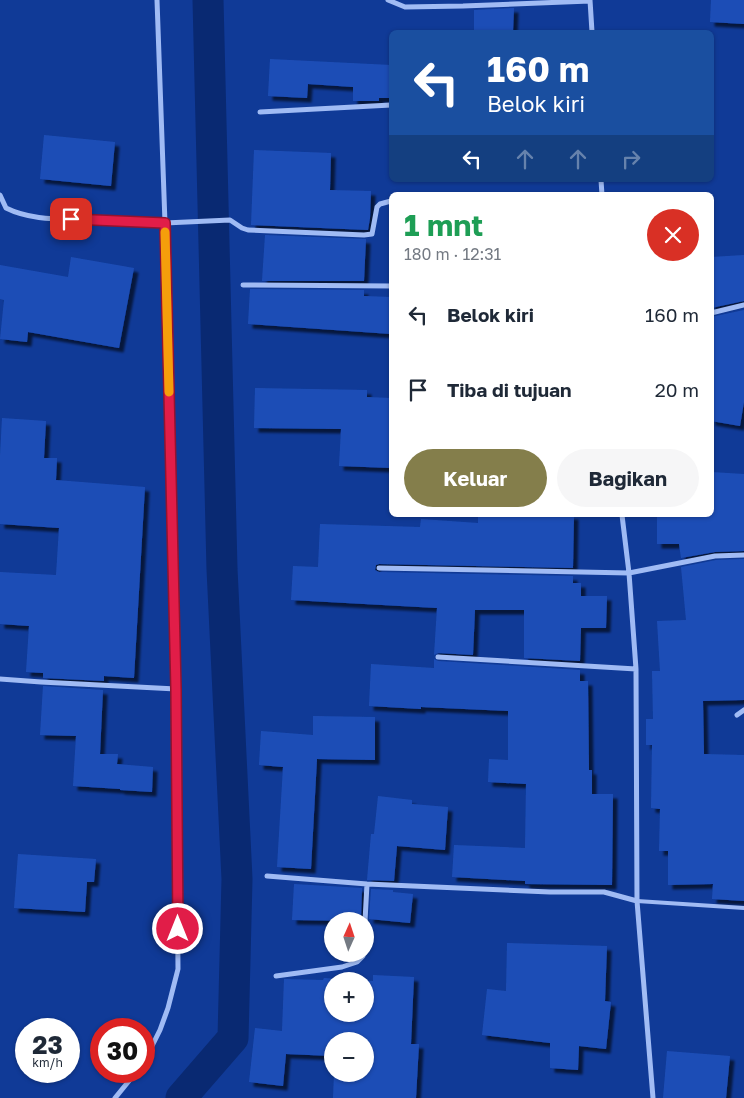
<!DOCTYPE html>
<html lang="id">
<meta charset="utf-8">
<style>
body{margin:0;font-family:"Golos Text",sans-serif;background:#f6f6f7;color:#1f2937;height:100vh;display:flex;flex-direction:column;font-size:19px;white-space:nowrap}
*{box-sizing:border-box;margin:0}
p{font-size:16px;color:#747a83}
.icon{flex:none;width:28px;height:28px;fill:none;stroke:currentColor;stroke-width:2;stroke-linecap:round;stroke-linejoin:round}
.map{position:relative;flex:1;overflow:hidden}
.panel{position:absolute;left:389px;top:192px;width:325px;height:325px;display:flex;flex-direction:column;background:#fff;border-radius:8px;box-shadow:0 1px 4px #0004}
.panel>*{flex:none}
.top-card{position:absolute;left:389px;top:30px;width:325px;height:152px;border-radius:8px;box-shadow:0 1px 4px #0004;background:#1a4fa0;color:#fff;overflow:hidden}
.needle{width:32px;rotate:3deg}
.controls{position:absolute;left:324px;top:912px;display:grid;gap:10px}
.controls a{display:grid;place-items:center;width:50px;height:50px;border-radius:50%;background:#fff;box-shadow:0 1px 4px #0004;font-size:25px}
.speed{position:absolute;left:15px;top:1018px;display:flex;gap:10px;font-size:25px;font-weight:700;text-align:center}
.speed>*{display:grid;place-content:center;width:65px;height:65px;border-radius:50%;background:#fff;box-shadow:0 1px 4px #0004;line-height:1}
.speed small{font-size:12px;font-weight:400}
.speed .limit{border:8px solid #d22;background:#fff;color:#111}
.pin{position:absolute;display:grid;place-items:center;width:42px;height:42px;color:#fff;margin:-21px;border-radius:10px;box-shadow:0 2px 8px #0006}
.me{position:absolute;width:55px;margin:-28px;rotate:0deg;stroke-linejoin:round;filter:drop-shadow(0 0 4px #0008)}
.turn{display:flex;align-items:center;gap:18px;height:105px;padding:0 15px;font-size:22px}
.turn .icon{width:65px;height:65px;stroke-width:2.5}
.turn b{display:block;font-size:35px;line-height:42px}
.lanes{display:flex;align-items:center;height:48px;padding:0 15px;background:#0003;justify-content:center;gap:25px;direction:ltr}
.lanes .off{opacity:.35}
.round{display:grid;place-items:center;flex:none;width:52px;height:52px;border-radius:26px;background:#f6f6f7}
.overview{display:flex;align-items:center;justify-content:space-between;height:85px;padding:0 15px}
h1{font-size:30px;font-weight:700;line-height:38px;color:#1e9e55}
.cta{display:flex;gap:10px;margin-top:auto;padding:10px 15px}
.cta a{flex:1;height:58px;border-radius:30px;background:#847e4b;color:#fff;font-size:20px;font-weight:700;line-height:58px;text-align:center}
.cta a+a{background:#f6f6f7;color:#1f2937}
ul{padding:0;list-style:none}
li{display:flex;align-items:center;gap:15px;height:75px;padding:0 15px}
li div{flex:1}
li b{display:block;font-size:19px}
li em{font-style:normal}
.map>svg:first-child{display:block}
</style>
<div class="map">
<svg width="744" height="1098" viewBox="0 0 744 1098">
<defs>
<filter id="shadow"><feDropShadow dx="4.5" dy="4.5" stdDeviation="1" flood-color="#0009"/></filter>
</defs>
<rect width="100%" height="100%" fill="#103a97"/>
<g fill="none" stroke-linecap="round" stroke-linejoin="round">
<path stroke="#092972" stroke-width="31" d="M 181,1098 L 233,1038 L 237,879 L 222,569 L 208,0"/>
</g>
<path fill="#1d4eb6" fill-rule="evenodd" filter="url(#shadow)" d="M 711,0 L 744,0 L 744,24 L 710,22 Z
M 514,8 L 513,32 L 474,32 L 474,10 Z
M 270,59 L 391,65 L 391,98 L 379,98 L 379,101 L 353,101 L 353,87 L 308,84 L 307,98 L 268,96 Z
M 44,135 L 115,142 L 111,186 L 40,179 Z
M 254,150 L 331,153 L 330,190 L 371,191 L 370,218 L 368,230 L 251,225 Z
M 265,235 L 366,239 L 364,281 L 262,281 Z
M 744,255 L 744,301 L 711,308 L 711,257 Z
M 71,257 L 134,268 L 119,348 L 28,332 L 27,342 L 0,339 L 4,300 L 0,299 L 0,265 L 68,277 Z
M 250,289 L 364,290 L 364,296 L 391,297 L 391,334 L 248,324 Z
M 744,310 L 744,402 L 740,426 L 711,421 L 711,317 Z
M 255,388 L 367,390 L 367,397 L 391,398 L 391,468 L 339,466 L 341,429 L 254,428 Z
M 2,418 L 46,421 L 44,458 L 57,458 L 56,480 L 145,487 L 134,678 L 104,676 L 104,681 L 43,678 L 43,673 L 26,672 L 29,626 L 0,624 L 0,572 L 56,575 L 59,528 L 0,524 L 0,456 Z
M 711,472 L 744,474 L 744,551 L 715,552 L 681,558 L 679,544 L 657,544 L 657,515 L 711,515 Z
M 478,515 L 574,515 L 573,568 L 379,564 L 376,565 L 375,570 L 379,572 L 573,576 L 573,583 L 581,583 L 581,596 L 607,596 L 606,628 L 581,628 L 580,661 L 524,658 L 524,610 L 475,610 L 473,655 L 438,653 L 434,655 L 437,608 L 291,600 L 293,566 L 318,567 L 320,524 L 420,527 L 421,519 L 478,523 Z
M 744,559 L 744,700 L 703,701 L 704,754 L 744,755 L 744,901 L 712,899 L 713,884 L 668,885 L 668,851 L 659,851 L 660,809 L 651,808 L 652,745 L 646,745 L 646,719 L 653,719 L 652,671 L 660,671 L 657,621 L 686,620 L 681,567 L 716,560 Z
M 434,659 L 438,661 L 580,670 L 580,681 L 588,681 L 589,770 L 592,770 L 592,794 L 613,794 L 612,885 L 525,884 L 525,881 L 452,877 L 454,845 L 525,848 L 526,784 L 488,782 L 489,759 L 508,760 L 508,711 L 421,707 L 421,709 L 369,706 L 371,664 L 434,668 Z
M 43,686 L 103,690 L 100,754 L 118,754 L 117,764 L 153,767 L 152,792 L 120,790 L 120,789 L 73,786 L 76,736 L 40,735 Z
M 313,716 L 375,717 L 375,760 L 317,759 L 311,869 L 277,867 L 283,767 L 259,765 L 261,731 L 313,735 Z
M 378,796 L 412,800 L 412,804 L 448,807 L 445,850 L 397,846 L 394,881 L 367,880 L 371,834 L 374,834 Z
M 18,854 L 96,859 L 94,882 L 87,882 L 85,912 L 14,908 Z
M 294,884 L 362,888 L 361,918 L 357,918 L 357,921 L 292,920 Z
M 371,889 L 393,890 L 393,892 L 413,894 L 410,923 L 369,919 Z
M 507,943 L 607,946 L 605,1001 L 611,1002 L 606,1049 L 579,1046 L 578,1070 L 550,1068 L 550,1043 L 482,1035 L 487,989 L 506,991 Z
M 373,975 L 414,977 L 411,1044 L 419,1044 L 416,1098 L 333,1098 L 334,1074 L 365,1074 L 365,1041 L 332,1041 L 332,1056 L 286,1054 L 283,1086 L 249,1082 L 255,1028 L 282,1031 L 284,979 L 323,980 L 324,978 L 373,981 ZM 332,981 L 365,981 L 365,1014 L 332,1014 Z
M 667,1051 L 730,1056 L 726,1098 L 663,1098 Z"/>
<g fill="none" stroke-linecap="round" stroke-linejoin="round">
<path stroke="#a0bbf4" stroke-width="4" d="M 637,901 L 744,908"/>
<path stroke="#a0bbf4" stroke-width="5" d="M 388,0 L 405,7 L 463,6 L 590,1
M 590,0 L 592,32
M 260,112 L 391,105
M 601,180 L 602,195
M 0,195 L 6,208 C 30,220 58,219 84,220 C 111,221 138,222 165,223 L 157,0
M 243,285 L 391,286
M 711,313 L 744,305
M 622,515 L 629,573 L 636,669 L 637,901 L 653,1098
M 379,568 L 629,573 L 715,556 L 744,555
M 438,657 L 636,669
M 0,679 L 41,682 L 176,689
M 737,715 L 744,710
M 267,876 L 367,884 L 550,892 L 604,892 L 637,901
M 365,921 L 367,884
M 276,976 L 342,967 L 357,962 L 363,956 L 363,954
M 144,1062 L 160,1030 L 168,1008 L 178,969 L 176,689 L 165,223 L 230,220 L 242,228 L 248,230 L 364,235 L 372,234 L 377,207 L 380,204 L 391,201
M 115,1098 L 137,1071"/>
</g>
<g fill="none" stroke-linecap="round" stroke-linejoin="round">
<g stroke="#92132f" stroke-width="12">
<path id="route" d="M 71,219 L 165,223 L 176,689 L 178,929"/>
</g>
<use href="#route" stroke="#e11d48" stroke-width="9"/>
<path stroke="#f59e0b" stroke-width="9" d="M 165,232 L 169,392"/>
</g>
</svg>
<div class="controls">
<a><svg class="needle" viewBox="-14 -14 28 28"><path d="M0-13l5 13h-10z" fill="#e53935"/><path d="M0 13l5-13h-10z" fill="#747a83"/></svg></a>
<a>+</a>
<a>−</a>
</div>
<div class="speed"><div>23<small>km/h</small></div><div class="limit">30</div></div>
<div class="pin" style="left:71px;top:219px;background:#d93025"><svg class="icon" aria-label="arrive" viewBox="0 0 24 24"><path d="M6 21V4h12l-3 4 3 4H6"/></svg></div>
<svg class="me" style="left:178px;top:929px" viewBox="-20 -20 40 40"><circle r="17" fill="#e11d48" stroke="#fff" stroke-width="3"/><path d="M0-11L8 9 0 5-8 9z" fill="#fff"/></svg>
<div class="top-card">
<div class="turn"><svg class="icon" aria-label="left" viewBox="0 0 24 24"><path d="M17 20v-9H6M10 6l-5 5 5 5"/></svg><div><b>160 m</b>Belok kiri</div></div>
<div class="lanes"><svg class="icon" aria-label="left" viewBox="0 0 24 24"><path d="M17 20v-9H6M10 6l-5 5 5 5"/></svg><svg class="icon off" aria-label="ahead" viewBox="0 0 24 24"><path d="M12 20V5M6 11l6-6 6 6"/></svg><svg class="icon off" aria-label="ahead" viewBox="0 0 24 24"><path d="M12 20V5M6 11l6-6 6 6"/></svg><svg class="icon off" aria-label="right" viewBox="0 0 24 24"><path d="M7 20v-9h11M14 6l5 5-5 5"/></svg></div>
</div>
<section class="panel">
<div class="overview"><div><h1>1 mnt</h1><p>180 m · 12:31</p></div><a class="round" style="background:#d93025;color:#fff"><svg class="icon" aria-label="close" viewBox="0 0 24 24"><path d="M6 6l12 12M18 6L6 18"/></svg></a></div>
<ul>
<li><svg class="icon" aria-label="left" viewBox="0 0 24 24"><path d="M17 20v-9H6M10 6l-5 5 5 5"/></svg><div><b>Belok kiri</b></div><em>160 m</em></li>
<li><svg class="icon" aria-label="arrive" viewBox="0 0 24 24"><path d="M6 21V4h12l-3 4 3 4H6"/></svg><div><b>Tiba di tujuan</b></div><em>20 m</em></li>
</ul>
<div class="cta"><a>Keluar</a><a>Bagikan</a></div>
</section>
</div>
